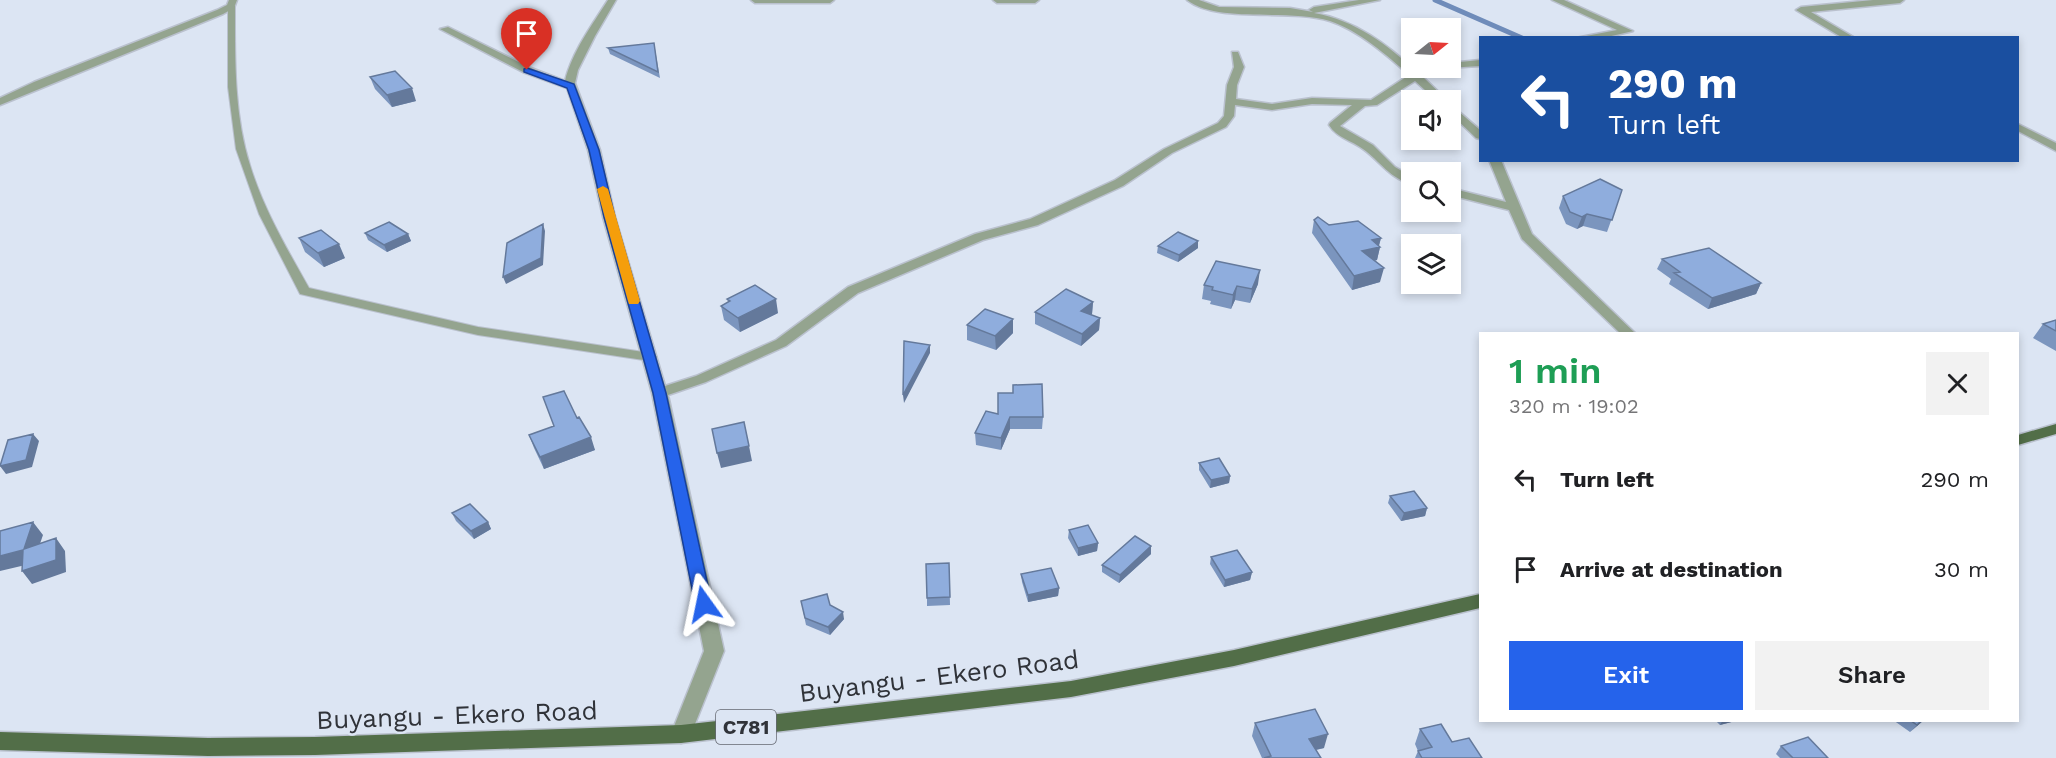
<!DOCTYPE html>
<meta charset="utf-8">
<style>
body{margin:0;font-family:"Work Sans",sans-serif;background:#f2f2f2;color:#202124;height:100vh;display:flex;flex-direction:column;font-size:22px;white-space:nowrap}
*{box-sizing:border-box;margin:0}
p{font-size:20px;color:#757577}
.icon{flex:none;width:33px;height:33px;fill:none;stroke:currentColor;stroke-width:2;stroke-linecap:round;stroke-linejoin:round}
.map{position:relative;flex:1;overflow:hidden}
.drawer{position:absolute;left:1479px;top:332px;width:540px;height:390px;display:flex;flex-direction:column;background:#fff;border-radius:0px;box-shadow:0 3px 9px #0003}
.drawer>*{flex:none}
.banner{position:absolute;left:1479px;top:36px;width:540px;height:126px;border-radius:0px;box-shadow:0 3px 9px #0003;background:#1a4fa0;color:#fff;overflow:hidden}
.needle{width:39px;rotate:72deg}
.fabs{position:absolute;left:1401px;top:18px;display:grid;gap:12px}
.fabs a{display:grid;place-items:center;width:60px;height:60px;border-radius:0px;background:#fff;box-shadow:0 3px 9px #0003;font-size:30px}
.pin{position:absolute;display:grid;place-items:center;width:51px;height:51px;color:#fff;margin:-62px -26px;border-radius:50% 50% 50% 0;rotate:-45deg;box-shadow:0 0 6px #0007}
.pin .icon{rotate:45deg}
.me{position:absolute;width:66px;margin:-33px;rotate:348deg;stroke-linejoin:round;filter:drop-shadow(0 0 4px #0008)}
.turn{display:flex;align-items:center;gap:21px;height:126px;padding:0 30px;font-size:27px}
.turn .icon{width:78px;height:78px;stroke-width:2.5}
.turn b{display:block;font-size:42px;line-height:51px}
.round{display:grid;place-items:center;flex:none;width:63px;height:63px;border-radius:0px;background:#f2f2f2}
.headline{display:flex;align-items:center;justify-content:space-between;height:102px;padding:0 30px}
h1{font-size:36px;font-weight:600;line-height:45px;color:#1e9e55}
.action{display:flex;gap:12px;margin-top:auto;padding:12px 30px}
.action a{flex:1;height:69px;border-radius:0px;background:#2563eb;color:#fff;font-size:24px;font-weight:600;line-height:69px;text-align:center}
.action a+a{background:#f2f2f2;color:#202124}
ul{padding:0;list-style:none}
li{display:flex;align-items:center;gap:18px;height:90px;padding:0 30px}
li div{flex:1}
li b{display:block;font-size:22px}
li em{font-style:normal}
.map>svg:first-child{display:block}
</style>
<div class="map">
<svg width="2056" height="758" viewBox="0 0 2056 758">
<rect width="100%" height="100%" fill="#dce5f3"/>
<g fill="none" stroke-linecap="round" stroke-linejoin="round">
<path stroke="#6f8cba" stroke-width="5" d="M 1435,0 L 1522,38"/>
<g stroke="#bac1ce" stroke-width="2">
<path id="lane" d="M 228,4 L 235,6 C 235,58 234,114 250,165 C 263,208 287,249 309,288 L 478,327 L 650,353 L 655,354 L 657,357 L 655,360 L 650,361 L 478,335 L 300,294 L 259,214 L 236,149 L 228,87 Z"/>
</g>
<g stroke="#bac1ce" stroke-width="3">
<path id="street" d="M 229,0 L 237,0 L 234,8 L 223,14 L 0,105 L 0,98 L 34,82 L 217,10 L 227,5 Z
M 608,0 L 616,0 L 595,36 L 578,70 L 575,83 L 600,150 L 615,217 L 665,386 L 696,376 L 776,340 L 848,287 L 975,234 L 1030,219 L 1115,180 L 1164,149 L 1218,123 L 1224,116 L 1227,85 L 1234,67 L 1232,52 L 1238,52 L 1244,67 L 1237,85 L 1236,99 L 1272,104 L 1312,98 L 1371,100 L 1409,75 C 1388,56 1358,30 1330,21 C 1289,8 1218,24 1187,0 L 1199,0 L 1219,7 L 1290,8 L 1313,12 L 1309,10 L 1314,7 L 1359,0 L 1380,0 L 1314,13 C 1355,20 1388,45 1417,72 L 1433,68 L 1450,68 L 1450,63 L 1480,60 L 1480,66 L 1447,68 L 1423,77 L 1447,100 L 1436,100 L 1415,81 L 1377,105 L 1365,106 L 1340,126 L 1373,145 L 1395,167 L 1412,177 L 1412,184 C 1390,179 1380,161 1363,149 C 1351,140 1337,138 1329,125 L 1330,123 L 1352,105 L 1312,104 L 1272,110 L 1235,105 L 1234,116 L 1226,127 L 1172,153 L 1123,186 L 1038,225 L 983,240 L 858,293 L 786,346 L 706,382 L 668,395 L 724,651 L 691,734 L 688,740 L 681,743 L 674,740 L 671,734 L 704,651 L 652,393 L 603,217 L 588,150 L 567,88 L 523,72 L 440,29 L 448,27 L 531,68 L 565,81 C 572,52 592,25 608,0 Z
M 751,0 L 834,0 L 830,3 L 755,3 Z
M 993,0 L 1039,0 L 1035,3 L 997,3 Z
M 1552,0 L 1564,0 L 1633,31 L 1603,38 L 1576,38 L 1617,30 Z
M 1873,0 L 1904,0 L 1900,3 L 1811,12 L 1855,38 L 1843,38 L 1796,10 L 1801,7 Z
M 1450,104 L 1480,130 L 1480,139 L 1476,138 L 1450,113 Z
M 2018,124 L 2056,143 L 2056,151 L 2018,131 Z
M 1489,160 L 1501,160 L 1532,234 L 1635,333 L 1620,333 L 1522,239 L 1509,210 L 1450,195 L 1450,188 L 1506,202 Z"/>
</g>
<g stroke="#bac1ce" stroke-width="3">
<path id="primary" d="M 2056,424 L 2056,434 L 2018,445 L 2018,435 Z
M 1480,594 L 1480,608 L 1234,666 L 1071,697 L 681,743 L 315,755 L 208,756 L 0,750 L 0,732 L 208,738 L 315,737 L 681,725 L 1071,681 L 1234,650 Z"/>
</g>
<use href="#lane" fill="#94a48f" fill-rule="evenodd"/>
<use href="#street" fill="#94a48f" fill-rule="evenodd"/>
<use href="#primary" fill="#526e48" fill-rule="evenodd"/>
</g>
<path fill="#7b95be" d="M 608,48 L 655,49 L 660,78 L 610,54 Z
M 370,77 L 416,101 L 392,107 L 375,89 Z
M 1622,190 L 1607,232 L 1583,226 L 1577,229 L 1566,224 L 1559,208 L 1563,196 Z
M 1314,220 L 1381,238 L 1379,246 L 1380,247 L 1377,260 L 1374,261 L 1380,282 L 1352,290 L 1312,233 Z
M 365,233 L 408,234 L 411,241 L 387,252 L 368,240 Z
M 299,238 L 345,258 L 324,267 L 305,252 Z
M 1158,246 L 1198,248 L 1178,262 L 1157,253 Z
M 1662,259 L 1761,283 L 1756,294 L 1708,309 L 1669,284 L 1671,279 L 1657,269 Z
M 1258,284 L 1250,303 L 1235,300 L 1231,309 L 1210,304 L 1211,301 L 1202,299 L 1204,285 Z
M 727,299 L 778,313 L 740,332 L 724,320 L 721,306 L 728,302 Z
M 1093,302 L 1092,314 L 1091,315 L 1100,318 L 1099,330 L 1081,346 L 1035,324 L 1035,312 Z
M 2056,320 L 2056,351 L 2033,338 L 2043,324 Z
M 967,325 L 1013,333 L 996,350 L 967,340 Z
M 998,414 L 1043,417 L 1042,429 L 1010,429 L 1001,450 L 976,445 L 975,433 Z
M 577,418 L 595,450 L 544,469 L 534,448 L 529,435 Z
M 1199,463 L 1230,476 L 1229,483 L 1210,488 L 1199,470 Z
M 1390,496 L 1427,508 L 1425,516 L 1401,521 L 1388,503 Z
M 452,513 L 488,522 L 491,529 L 474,539 L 456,521 Z
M 1069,530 L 1098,543 L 1097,551 L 1078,556 L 1068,538 Z
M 1151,546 L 1151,554 L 1119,583 L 1102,572 L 1102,565 Z
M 1211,557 L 1252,572 L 1250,580 L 1224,587 L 1210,564 Z
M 949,563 L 950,605 L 927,606 L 927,598 Z
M 1021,574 L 1059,588 L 1058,596 L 1028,602 L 1022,582 Z
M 801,601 L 830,605 L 844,619 L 830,635 L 806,625 Z
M 1715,720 L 1739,720 L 1720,725 Z
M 1893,720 L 1924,720 L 1910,732 Z
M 1255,723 L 1324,748 L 1316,750 L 1321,758 L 1262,758 L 1252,736 Z
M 1420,729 L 1452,742 L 1482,758 L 1415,758 L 1418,751 L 1415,744 Z
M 1781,746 L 1828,758 L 1780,758 L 1776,754 Z"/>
<path fill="#64799b" d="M 412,88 L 416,101 L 392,107 L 387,95 Z
M 1587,214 L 1583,226 L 1577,229 L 1582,217 Z
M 543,224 L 545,231 L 543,265 L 506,284 L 503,277 Z
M 408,234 L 411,241 L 387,252 L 384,245 Z
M 1381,238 L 1378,248 L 1380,247 L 1377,260 L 1359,264 L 1362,251 L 1372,240 Z
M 1198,241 L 1198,248 L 1178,262 L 1179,255 Z
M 339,244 L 345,258 L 324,267 L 318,253 Z
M 1384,268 L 1380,282 L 1352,290 L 1354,276 Z
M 1260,270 L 1258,284 L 1250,303 L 1252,289 Z
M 1761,283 L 1756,294 L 1708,309 L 1712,298 Z
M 1237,286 L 1235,300 L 1231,309 L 1233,295 Z
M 776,299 L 778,313 L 740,332 L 738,318 Z
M 1093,302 L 1092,314 L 1080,323 L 1081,311 Z
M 1100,318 L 1099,330 L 1081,346 L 1082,334 Z
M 1013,319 L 1013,333 L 996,350 L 995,336 Z
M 930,345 L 930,353 L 904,403 L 903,395 Z
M 1010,417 L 1010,429 L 1001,450 L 1001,438 Z
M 33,434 L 39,441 L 32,467 L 6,474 L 0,466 Z
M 591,437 L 595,450 L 544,469 L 540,457 Z
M 749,446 L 752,461 L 721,468 L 717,453 Z
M 1230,476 L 1229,483 L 1210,488 L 1211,480 Z
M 1427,508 L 1425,516 L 1401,521 L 1404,513 Z
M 33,522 L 43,535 L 34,561 L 24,549 Z
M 488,522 L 491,529 L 474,539 L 471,531 Z
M 56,538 L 65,551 L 66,572 L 32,584 L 22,571 Z
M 1098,543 L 1097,551 L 1078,556 L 1078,548 Z
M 1151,546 L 1151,554 L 1119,583 L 1120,575 Z
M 23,550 L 34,563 L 0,571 L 0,556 Z
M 1252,572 L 1250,580 L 1224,587 L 1225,580 Z
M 1059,588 L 1058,596 L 1028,602 L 1028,595 Z
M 843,612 L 844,619 L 830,635 L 828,627 Z
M 1723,720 L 1739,720 L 1720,725 Z
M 1922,720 L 1924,720 L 1910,732 Z
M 1328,734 L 1324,748 L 1305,752 L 1309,739 Z"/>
<path fill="#8faddd" stroke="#64799b" stroke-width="1.5" d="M 654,43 L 658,72 L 608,48 Z
M 395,71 L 412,88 L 387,95 L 370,77 Z
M 1600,179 L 1622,190 L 1612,220 L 1587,214 L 1582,217 L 1570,212 L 1563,196 Z
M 1318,217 L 1329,225 L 1358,221 L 1381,238 L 1372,240 L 1380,247 L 1362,251 L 1384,268 L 1354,276 L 1314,220 Z
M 389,222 L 408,234 L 384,245 L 365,233 Z
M 543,224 L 541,258 L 503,277 L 507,243 Z
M 321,230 L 339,244 L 318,253 L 299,238 Z
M 1178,232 L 1198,241 L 1179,255 L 1158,246 Z
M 1709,248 L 1761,283 L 1712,298 L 1674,273 L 1680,272 L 1662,259 Z
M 1216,261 L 1260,270 L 1252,289 L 1237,286 L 1233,295 L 1212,290 L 1213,287 L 1204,285 Z
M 755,285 L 776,299 L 738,318 L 721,306 L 730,301 L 727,299 Z
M 1066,289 L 1093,302 L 1081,311 L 1100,318 L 1082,334 L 1035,312 Z
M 985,309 L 1013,319 L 995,336 L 967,325 Z
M 2056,320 L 2056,331 L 2043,324 Z
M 904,341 L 930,345 L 903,395 Z
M 1042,384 L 1043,417 L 1010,417 L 1001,438 L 975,433 L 986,411 L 998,414 L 998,393 L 1013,393 L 1013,385 Z
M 564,391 L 577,418 L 579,417 L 591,437 L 540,457 L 529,435 L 554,426 L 543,397 Z
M 744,422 L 749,446 L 717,453 L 712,429 Z
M 33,434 L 26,460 L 0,466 L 8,440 Z
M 1219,458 L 1230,476 L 1211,480 L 1199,463 Z
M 1414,491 L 1427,508 L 1404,513 L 1390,496 Z
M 470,504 L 488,522 L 471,531 L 452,513 Z
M 33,522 L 24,549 L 56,538 L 56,560 L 22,571 L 23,550 L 0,556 L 0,531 Z
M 1088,525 L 1098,543 L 1078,548 L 1069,530 Z
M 1135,536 L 1151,546 L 1120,575 L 1102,565 Z
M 1237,550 L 1252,572 L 1225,580 L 1211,557 Z
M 949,563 L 950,597 L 927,598 L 926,564 Z
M 1051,568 L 1059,588 L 1028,595 L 1021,574 Z
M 827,594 L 830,605 L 843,612 L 828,627 L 805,618 L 801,601 Z
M 1315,709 L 1328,734 L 1309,739 L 1321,758 L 1264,758 L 1271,756 L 1255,723 Z
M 1910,720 L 1922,720 L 1917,725 Z
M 1441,724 L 1452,742 L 1469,738 L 1482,758 L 1422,758 L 1418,751 L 1432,747 L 1420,729 Z
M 1808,737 L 1828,758 L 1793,758 L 1781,746 Z"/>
<path fill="#2563eb" stroke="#184099" stroke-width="1.5" d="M 527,68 L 574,84 L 599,150 L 615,217 L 666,393 L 712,604 L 710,608 L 698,608 L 695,604 L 653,393 L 604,217 L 589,150 L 567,88 L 524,72 L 524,69 Z"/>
<path fill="#f59e0b" d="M 603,186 L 608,189 L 640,301 L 638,304 L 629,304 L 628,301 L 597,189 Z"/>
<g text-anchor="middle" stroke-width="5" stroke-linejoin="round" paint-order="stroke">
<rect fill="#dce5f3" stroke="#646871" stroke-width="1.5" x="716" y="710" width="60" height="34" rx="4.5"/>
<g font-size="20" font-weight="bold" fill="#303339">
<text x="746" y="734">C781</text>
</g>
<g font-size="26" fill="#303339" stroke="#dce5f3">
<text transform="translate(939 676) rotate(-7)" y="9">Buyangu - Ekero Road</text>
<text transform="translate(457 715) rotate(-2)" y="9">Buyangu - Ekero Road</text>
</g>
</g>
</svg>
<div class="fabs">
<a><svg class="needle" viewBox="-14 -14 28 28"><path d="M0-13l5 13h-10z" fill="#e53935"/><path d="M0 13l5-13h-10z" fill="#757577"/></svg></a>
<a><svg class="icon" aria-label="sound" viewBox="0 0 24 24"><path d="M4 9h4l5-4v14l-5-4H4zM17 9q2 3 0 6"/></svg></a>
<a><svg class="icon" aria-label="search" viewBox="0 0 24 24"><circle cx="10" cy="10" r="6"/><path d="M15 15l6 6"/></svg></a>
<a><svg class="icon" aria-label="layers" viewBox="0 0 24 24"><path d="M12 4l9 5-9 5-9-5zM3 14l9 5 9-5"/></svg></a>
</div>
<div class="pin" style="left:527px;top:70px;background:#d93025"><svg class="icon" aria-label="arrive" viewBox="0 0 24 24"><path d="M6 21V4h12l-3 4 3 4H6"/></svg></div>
<svg class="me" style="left:704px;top:604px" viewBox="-20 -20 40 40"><path d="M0-17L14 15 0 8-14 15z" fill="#2563eb" stroke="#fff" stroke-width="4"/></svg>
<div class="banner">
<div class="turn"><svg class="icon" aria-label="left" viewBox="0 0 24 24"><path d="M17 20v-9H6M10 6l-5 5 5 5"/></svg><div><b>290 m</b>Turn left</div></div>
</div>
<section class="drawer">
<div class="headline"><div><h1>1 min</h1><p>320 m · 19:02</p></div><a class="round"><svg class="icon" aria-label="close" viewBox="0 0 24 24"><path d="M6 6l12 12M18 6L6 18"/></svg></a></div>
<ul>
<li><svg class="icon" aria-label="left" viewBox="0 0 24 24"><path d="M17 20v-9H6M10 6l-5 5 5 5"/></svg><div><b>Turn left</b></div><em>290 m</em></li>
<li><svg class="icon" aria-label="arrive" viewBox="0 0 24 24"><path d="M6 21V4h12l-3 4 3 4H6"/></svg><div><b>Arrive at destination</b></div><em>30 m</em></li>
</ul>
<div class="action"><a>Exit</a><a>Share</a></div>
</section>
</div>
